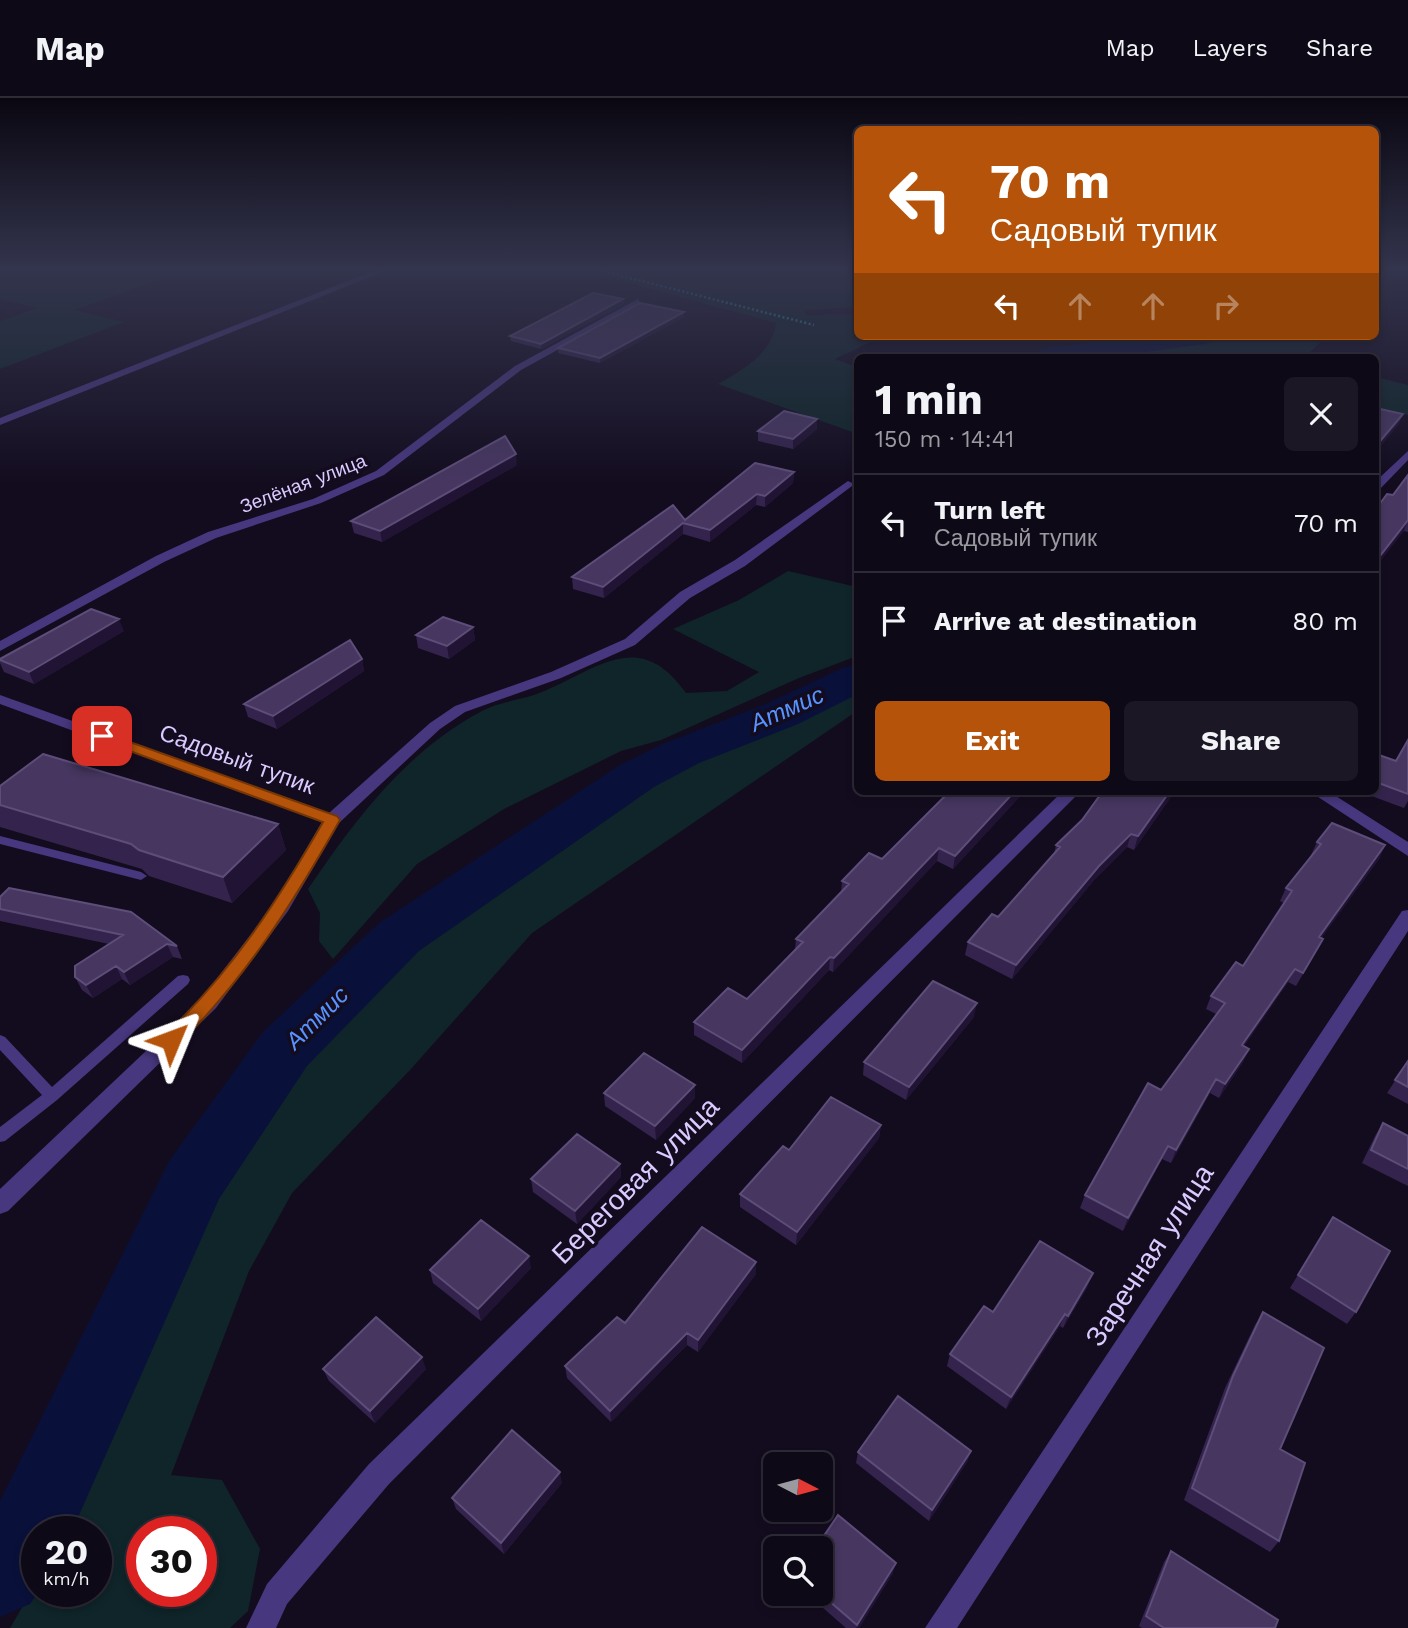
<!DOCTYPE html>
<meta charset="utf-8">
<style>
body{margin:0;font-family:"Work Sans",sans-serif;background:#1c1724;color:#f1f3f6;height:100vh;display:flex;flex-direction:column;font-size:26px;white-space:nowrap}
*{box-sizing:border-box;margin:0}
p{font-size:23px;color:#9b9aa1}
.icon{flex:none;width:38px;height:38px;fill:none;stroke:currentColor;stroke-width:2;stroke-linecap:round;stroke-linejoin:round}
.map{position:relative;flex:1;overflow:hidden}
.sheet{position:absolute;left:854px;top:256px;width:525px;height:441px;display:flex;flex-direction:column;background:#0e0917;border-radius:10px;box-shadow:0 4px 10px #0003,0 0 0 2px #2e2a36}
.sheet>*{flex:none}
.hud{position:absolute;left:854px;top:28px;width:525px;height:214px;border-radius:10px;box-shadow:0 4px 10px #0003,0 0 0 2px #2e2a36;background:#b45309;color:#fff;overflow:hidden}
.needle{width:46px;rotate:96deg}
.controls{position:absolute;left:763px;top:1354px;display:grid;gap:14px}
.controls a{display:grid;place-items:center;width:70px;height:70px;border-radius:10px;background:#0e0917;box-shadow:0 4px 10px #0003,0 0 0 2px #2e2a36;font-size:35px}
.speed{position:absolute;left:21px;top:1418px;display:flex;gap:14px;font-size:35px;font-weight:700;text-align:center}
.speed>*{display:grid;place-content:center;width:91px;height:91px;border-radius:50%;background:#0e0917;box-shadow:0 4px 10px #0003,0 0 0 2px #2e2a36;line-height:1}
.speed small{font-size:18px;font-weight:400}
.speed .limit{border:10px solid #d22;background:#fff;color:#111}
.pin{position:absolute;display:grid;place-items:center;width:60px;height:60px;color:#fff;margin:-30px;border-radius:14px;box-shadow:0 4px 10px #0006}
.me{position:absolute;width:77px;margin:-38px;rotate:46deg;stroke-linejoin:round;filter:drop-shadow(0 0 5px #0008)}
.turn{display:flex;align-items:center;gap:24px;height:147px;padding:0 21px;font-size:32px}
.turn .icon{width:91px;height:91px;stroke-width:2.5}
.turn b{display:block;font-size:49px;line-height:60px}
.lanes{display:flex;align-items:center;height:66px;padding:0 21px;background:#0003;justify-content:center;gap:35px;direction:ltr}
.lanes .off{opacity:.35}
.round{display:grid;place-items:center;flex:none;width:74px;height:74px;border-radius:10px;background:#1c1724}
.headline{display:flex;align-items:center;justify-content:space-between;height:119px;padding:0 21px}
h1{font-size:42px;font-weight:700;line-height:52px}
.action{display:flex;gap:14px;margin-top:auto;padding:14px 21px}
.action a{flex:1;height:80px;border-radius:10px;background:#b45309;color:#fff;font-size:28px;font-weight:700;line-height:80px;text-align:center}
.action a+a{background:#1c1724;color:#f1f3f6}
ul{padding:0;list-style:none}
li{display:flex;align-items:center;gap:21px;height:98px;padding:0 21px;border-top:2px solid #2e2a36}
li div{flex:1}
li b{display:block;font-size:26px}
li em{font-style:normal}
header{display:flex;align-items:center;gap:42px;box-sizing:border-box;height:98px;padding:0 35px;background:#0e0917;border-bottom:2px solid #2e2a36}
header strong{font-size:33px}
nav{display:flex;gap:38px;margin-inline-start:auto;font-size:24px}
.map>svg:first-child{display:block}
</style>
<header>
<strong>Map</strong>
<nav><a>Map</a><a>Layers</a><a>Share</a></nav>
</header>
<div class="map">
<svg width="1408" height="1530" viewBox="0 0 1408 1530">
<rect width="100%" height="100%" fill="#130c1f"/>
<path fill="#0f2529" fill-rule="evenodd" d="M 0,171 L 188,171 L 75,212 L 124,224 L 0,271 L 0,223 L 37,210 L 0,201 Z
M 578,171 L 857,171 L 857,209 L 805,212 L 806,217 L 857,216 L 858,238 L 883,238 L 835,261 L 857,269 L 857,396 L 854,395 L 855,335 L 718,286 C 743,272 772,255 776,225 Z
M 1218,238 L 1327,238 L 1305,259 L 1070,259 Z
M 1376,279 L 1408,287 L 1408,317 L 1376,309 Z
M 788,473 L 857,489 L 857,558 L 799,580 L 661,642 L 621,653 L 504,711 L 417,766 L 333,861 L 319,843 L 320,815 L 308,791 C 355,722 406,653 482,613 C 500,603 523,602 542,594 C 598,571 639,529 686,595 L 727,593 L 759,574 L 673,531 L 739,502 Z
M 857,591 L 857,613 L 532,835 L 410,972 L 292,1095 L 249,1173 L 171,1377 L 222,1382 L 260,1451 L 248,1513 L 230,1530 L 10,1530 L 37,1484 L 37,1493 L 96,1493 L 96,1433 L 67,1433 L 175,1199 L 196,1130 L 308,948 L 372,884 L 446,827 L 489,785 L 532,756 L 596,722 L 661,675 L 705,657 L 756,628 L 818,610 ZM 201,1433 L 201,1493 L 142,1493 L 142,1433 Z"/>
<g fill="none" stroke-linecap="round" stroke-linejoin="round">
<path fill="#09113b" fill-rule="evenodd" d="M 1142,238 L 1218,238 L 1214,244 L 1204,246 L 1111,259 L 1034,259 L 1038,253 L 1048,250 Z
M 858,566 L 858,596 L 798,626 L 699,665 L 654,689 L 419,853 L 307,968 L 219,1101 L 72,1433 L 37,1433 L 37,1493 L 39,1493 L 30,1506 L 0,1519 L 0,1403 L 169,1063 L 263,934 L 379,825 L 620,667 L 665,645 L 766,606 L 843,570 Z"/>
<path stroke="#2d9fb0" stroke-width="2.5" stroke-dasharray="2 2.5" stroke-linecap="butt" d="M 595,171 L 814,227"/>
<path fill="#47377e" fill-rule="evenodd" d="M 0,738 L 141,774 L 147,778 L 141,782 L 0,746 Z
M 183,877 L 188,878 L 190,882 L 188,886 L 57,1002 L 5,1043 L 0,1044 L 0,1029 L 42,997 L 0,952 L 0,937 L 5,939 L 52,989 L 178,878 Z"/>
<path fill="#47377e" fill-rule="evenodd" d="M 378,171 L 390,171 L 0,327 L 0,320 Z
M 638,201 L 641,206 L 521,272 L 384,377 L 321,405 L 216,440 L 164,464 L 0,553 L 0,543 L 156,458 L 208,434 L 313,401 L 376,373 L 515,268 Z
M 1408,353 L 1408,362 L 1380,391 L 1376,392 L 1376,383 Z
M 848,383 L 854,386 L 852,388 L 745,468 L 690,500 L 635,547 L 561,580 L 465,614 L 440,631 L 339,725 L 288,813 L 216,910 L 8,1113 L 0,1116 L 0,1091 L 202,900 L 275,805 L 322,724 L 0,606 L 0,597 L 329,715 L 430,625 L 455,608 L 551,574 L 625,541 L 680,494 L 735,462 Z
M 1063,693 L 1081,693 L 389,1386 L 287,1506 L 276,1530 L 246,1530 L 267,1486 L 369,1366 Z
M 1309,693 L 1328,693 L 1408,744 L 1408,758 Z
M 1408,812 L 1408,833 L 957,1530 L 925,1530 L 1402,813 Z"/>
</g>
<path fill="#34244d" d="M 623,201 L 624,206 L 541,251 L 511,243 L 510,238 Z
M 684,219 L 600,265 L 558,255 L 558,250 Z
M 817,321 L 817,331 L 793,351 L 758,343 L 758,333 Z
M 517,367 L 382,444 L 354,435 L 351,423 Z
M 794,374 L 793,385 L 765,409 L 756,407 L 710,444 L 683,436 L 604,500 L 573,491 L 572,479 L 685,422 Z
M 1408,377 L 1408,434 L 1404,433 L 1393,397 Z
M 473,529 L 475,542 L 449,561 L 418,550 L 416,537 Z
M 124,533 L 34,586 L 4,574 L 0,565 L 0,561 Z
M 362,561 L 364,573 L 277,631 L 248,619 L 244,606 Z
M 1408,642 L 1408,703 L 1404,710 L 1358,693 L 1376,693 L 1376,656 L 1396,663 Z
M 0,688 L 278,726 L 286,752 L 232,805 L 149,778 L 142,771 L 0,729 Z
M 950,693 L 1025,693 L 953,771 L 937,763 L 833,874 L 829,872 L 742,965 L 694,937 L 694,924 L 747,901 L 795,851 L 796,841 L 841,795 L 842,783 L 882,761 Z
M 1103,693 L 1175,693 L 1134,752 L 1127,749 L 1095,781 L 1012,881 L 965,857 L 968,844 L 998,819 L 1054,756 L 1056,747 L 1082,722 Z
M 1317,744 L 1385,747 L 1379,761 L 1321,840 L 1316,854 L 1296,888 L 1288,884 L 1244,948 L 1249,951 L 1243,964 L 1219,1000 L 1210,995 L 1171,1065 L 1162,1061 L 1123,1133 L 1080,1110 L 1085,1097 L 1216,916 L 1206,911 L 1211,898 L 1243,868 L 1284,805 L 1280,803 L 1286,790 L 1312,758 L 1311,757 Z
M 0,799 L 177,848 L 182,861 L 173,859 L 130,887 L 122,881 L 93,900 L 82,892 L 75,879 L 109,846 L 0,823 Z
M 974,919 L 906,1002 L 863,977 L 864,964 Z
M 1408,963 L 1408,1006 L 1387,995 Z
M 695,987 L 695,1000 L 656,1042 L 605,1008 L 604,995 Z
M 1383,1025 L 1408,1038 L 1408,1088 L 1362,1065 L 1375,1038 Z
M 881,1027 L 879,1040 L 796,1147 L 740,1109 L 740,1096 L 789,1052 Z
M 620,1066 L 621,1079 L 577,1126 L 533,1094 L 531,1081 Z
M 1333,1119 L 1356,1214 L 1347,1226 L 1290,1190 Z
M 531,1170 L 481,1223 L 433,1185 L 430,1172 Z
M 756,1176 L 698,1254 L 687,1247 L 611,1324 L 567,1280 L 565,1268 L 625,1225 Z
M 1088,1188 L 1063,1230 L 1060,1228 L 1006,1311 L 947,1268 L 950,1256 L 993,1214 Z
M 1263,1214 L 1280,1351 L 1279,1443 L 1270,1454 L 1184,1402 L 1225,1290 L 1255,1227 Z
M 323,1271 L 426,1271 L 375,1325 L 329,1283 Z
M 971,1353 L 967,1364 L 929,1423 L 856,1365 L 858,1354 Z
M 562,1385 L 504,1456 L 456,1411 L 452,1400 Z
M 1171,1453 L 1275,1530 L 1142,1530 L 1139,1528 L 1164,1464 Z
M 893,1475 L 859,1530 L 846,1530 L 807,1496 L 821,1496 Z"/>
<path fill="#201333" d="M 623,201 L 624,206 L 541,251 L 541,246 Z
M 684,214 L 684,219 L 600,265 L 600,260 Z
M 1403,316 L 1399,326 L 1376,354 L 1376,348 Z
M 817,321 L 817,331 L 793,351 L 793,341 Z
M 516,356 L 517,367 L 382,444 L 380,433 Z
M 794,374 L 793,385 L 765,409 L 765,398 Z
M 757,396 L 756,407 L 710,444 L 710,432 Z
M 1408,422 L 1404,433 L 1376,469 L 1376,463 Z
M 683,425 L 683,436 L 604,500 L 603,489 Z
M 119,521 L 124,533 L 34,586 L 29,574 Z
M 473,529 L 475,542 L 449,561 L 447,548 Z
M 362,561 L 364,573 L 277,631 L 273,618 Z
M 1015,693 L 1025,693 L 953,771 L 955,758 Z
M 1170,693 L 1175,693 L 1134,752 L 1138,738 Z
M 278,726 L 286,752 L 232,805 L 223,779 Z
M 1131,736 L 1127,749 L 1095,781 L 1012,881 L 1016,867 L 1099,768 Z
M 1385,747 L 1379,761 L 1313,852 L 1319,839 Z
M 939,750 L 937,763 L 833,874 L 834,860 Z
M 167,846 L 173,859 L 130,887 L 124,874 Z
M 830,859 L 829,872 L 742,965 L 742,952 Z
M 116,868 L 122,881 L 93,900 L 86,887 Z
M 1295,871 L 1288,884 L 1236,960 L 1242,947 Z
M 977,905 L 974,919 L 906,1002 L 909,989 Z
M 1249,951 L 1243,964 L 1219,1000 L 1225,986 Z
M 1216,981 L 1210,995 L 1171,1065 L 1176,1052 Z
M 695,987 L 695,1000 L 656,1042 L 655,1028 Z
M 881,1027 L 879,1040 L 796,1147 L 797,1134 Z
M 1168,1048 L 1162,1061 L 1123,1133 L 1128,1120 Z
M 620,1066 L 621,1079 L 577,1126 L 575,1113 Z
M 529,1158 L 531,1170 L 481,1223 L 478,1211 Z
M 756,1164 L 756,1176 L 698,1254 L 698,1242 Z
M 1093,1175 L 1088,1188 L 1063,1230 L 1068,1218 Z
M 1065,1216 L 1060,1228 L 1006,1311 L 1011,1299 Z
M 687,1235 L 687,1247 L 611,1324 L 610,1313 Z
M 422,1259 L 426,1271 L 375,1325 L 370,1313 Z
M 971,1353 L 967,1364 L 929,1423 L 932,1412 Z
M 560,1374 L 562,1385 L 504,1456 L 501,1445 Z
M 896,1465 L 893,1475 L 859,1530 L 856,1530 Z"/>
<path fill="#463660" stroke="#5d4d79" stroke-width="2" d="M 593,195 L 623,201 L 541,246 L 510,238 Z
M 640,205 L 684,214 L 600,260 L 558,250 Z
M 1376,310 L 1403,316 L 1376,348 Z
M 784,313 L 817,321 L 793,341 L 758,333 Z
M 505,338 L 516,356 L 380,433 L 351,423 Z
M 755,365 L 794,374 L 765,398 L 757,396 L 710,432 L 683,425 L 603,489 L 572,479 L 673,407 L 685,422 Z
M 1408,377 L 1408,422 L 1376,463 L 1376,411 L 1387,396 L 1393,397 Z
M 91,511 L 119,521 L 29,574 L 0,562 L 0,561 Z
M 443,519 L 473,529 L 447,548 L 416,537 Z
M 350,542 L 362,561 L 273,618 L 244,606 Z
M 1408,642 L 1408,696 L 1376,684 L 1376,656 L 1396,663 Z
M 43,656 L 278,726 L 223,779 L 139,752 L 131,746 L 0,707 L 0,688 Z
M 950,693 L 1015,693 L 955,758 L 939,750 L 834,860 L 830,859 L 742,952 L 694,924 L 728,890 L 747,901 L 803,844 L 796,841 L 849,786 L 842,783 L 869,755 L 882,761 Z
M 1103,693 L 1170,693 L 1138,738 L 1131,736 L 1099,768 L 1016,867 L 968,844 L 992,816 L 998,819 L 1060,749 L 1056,747 L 1082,722 Z
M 1332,725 L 1385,747 L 1319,839 L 1323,841 L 1303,875 L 1295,871 L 1242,947 L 1249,951 L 1225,986 L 1216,981 L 1176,1052 L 1168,1048 L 1128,1120 L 1085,1097 L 1148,985 L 1161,992 L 1225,905 L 1211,898 L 1236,864 L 1243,868 L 1292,793 L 1286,790 L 1321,746 L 1317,744 Z
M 9,790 L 131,814 L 177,848 L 167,846 L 124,874 L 116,868 L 86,887 L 75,879 L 75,868 L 123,837 L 0,811 L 0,799 Z
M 933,883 L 977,905 L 909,989 L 864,964 Z
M 644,955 L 695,987 L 655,1028 L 604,995 Z
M 1408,963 L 1408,989 L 1395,982 Z
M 831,999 L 881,1027 L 797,1134 L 740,1096 L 783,1048 L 789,1052 Z
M 1383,1025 L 1408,1038 L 1408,1071 L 1371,1052 Z
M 577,1036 L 620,1066 L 575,1113 L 531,1081 Z
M 1333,1119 L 1390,1153 L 1356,1214 L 1298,1177 Z
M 481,1122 L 529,1158 L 478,1211 L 430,1172 Z
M 702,1129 L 756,1164 L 698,1242 L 687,1235 L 610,1313 L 565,1268 L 617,1219 L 625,1225 Z
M 1040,1143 L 1093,1175 L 1068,1218 L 1065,1216 L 1011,1299 L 950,1256 L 984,1208 L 993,1214 Z
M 1263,1214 L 1324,1250 L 1280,1351 L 1305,1365 L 1279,1443 L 1192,1390 L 1233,1278 Z
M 376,1219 L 422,1259 L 370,1313 L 323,1271 Z
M 898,1298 L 971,1353 L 932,1412 L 858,1354 Z
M 512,1332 L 560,1374 L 501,1445 L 452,1400 Z
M 838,1417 L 896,1465 L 857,1527 L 821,1496 L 821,1451 L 815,1451 Z
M 1171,1453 L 1278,1522 L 1275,1530 L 1164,1530 L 1146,1518 Z"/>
<linearGradient id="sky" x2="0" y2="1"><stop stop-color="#0a0711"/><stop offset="0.44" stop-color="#33344d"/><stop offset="1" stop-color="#33344d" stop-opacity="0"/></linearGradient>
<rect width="1408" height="386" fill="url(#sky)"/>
<path fill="#b45309" stroke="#753606" stroke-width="2" d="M 102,634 L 337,718 L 340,722 C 293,805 246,880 178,947 L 171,949 L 162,942 L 165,937 C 232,873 277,804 323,724 L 97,641 L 97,635 Z"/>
<g text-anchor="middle" stroke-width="7" stroke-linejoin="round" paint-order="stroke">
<g font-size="19" fill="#dacaff" stroke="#130c1f">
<text transform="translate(303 385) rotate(-21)" y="7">Зелёная улица</text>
</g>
<g font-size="23" fill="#dacaff" stroke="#130c1f">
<text transform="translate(237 661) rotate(20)" y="8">Садовый тупик</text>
</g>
<g font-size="24" font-style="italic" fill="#5892ff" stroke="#130c1f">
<text transform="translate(787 611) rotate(-24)" y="8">Атмис</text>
<text transform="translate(317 920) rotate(-45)" y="8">Атмис</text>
</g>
<g font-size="28" fill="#dacaff" stroke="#130c1f">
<text transform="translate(635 1082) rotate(-45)" y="10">Береговая улица</text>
<text transform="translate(1149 1157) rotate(-57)" y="10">Заречная улица</text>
</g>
</g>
</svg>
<div class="controls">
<a><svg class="needle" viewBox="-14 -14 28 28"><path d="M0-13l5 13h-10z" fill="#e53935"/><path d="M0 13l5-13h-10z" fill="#9b9aa1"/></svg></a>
<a><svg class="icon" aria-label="search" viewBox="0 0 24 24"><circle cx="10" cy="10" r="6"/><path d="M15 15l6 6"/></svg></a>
</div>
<div class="speed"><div>20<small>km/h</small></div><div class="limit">30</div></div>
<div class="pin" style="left:102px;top:638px;background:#d93025"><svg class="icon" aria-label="arrive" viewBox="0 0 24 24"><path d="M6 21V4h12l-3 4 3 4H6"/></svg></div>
<svg class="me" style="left:171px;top:942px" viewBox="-20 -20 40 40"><path d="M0-17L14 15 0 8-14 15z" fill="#b45309" stroke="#fff" stroke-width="4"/></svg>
<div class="hud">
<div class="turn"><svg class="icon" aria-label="left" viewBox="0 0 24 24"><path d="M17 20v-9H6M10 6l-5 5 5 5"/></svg><div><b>70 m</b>Садовый тупик</div></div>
<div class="lanes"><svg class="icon" aria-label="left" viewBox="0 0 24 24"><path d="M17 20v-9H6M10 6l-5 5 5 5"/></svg><svg class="icon off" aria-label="ahead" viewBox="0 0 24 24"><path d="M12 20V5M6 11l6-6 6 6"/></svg><svg class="icon off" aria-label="ahead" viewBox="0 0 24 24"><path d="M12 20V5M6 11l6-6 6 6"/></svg><svg class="icon off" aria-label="right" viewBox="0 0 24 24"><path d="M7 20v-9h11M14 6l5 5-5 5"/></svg></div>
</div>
<section class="sheet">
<div class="headline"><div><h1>1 min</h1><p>150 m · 14:41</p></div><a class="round"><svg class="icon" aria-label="close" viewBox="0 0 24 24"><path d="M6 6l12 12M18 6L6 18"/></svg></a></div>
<ul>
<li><svg class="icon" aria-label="left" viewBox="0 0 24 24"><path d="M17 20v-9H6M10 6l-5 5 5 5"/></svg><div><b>Turn left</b><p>Садовый тупик</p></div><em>70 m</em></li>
<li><svg class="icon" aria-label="arrive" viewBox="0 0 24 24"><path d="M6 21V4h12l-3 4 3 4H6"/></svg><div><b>Arrive at destination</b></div><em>80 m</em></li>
</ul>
<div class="action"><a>Exit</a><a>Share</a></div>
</section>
</div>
